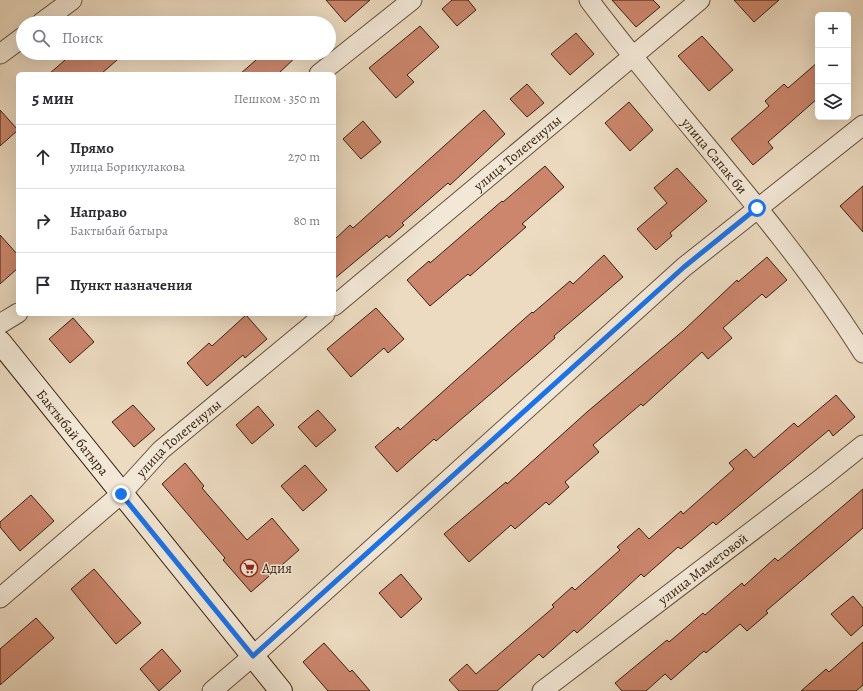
<!DOCTYPE html>
<html lang="ru">
<head>
<meta charset="utf-8">
<style>
  :root { --surface:#fff; --page:#f7f7f7; --text:#2b2b33; --muted:#7c7c81; --line:#e1e1e2 }
  body { margin:0; font-family:Alegreya,serif; background:var(--page); color:var(--text) }
  .controls { position:absolute; right:12px; top:12px; display:grid; overflow:hidden; border-radius:6px; box-shadow:0 4px 16px #0002 }
  .controls button { width:36px; height:36px; display:grid; place-items:center; padding:0; border:0; border-bottom:1px solid var(--line); background:var(--surface); color:var(--text); font:20px sans-serif }
  .stop { position:absolute; width:12px; height:12px; margin:-9px; border:3px solid #1a73e8; border-radius:50%; background:#fff }
  .stop.end { background:#1a73e8; border-color:#fff; box-shadow:0 1px 4px #0008 }
  .list { margin:0; padding:0; list-style:none }
  h2 { display:flex; justify-content:space-between; align-items:center; height:52px; margin:0; padding:0 16px; font-size:17px }
  h2 small { font-size:13px; font-weight:400; color:var(--muted) }
  .list li { display:grid; grid-template-columns:26px 1fr auto; gap:12px; align-items:center; box-sizing:border-box; height:64px; padding:0 16px; border-top:1px solid var(--line) }
  .list b { display:block; font-size:15px; white-space:nowrap }
  .list p { margin:0; font-size:13px; white-space:nowrap; color:var(--muted) }
  .list em { font-size:13px; font-style:normal; color:var(--muted) }
  .icon { flex:none; width:22px; height:22px; fill:none; stroke:currentColor; stroke-width:2; stroke-linecap:round; stroke-linejoin:round }
  .map { position:relative; flex:none; width:863px; height:691px; overflow:hidden }
  .search { position:absolute; background:var(--surface); box-shadow:0 4px 16px #0002; left:16px; top:16px; width:320px; height:44px; display:flex; align-items:center; gap:10px; box-sizing:border-box; padding:0 14px; border-radius:22px; color:var(--muted); font-size:15px }
  .panel { position:absolute; background:var(--surface); box-shadow:0 4px 16px #0002; left:16px; top:72px; width:320px; height:244px; border-radius:6px }
  .map>svg:first-child { display:block }
</style>
</head>
<body>
<div class="map">
<svg width="863" height="691" viewBox="0 0 863 691">
  <rect width="100%" height="100%" fill="#ecdbc1"/>
  <filter id="stains"><feTurbulence type="fractalNoise" baseFrequency=".005" numOctaves="4"/><feColorMatrix values="0 0 0 0 .2 0 0 0 0 .09 0 0 0 0 .02 0 0 0 .5 -.17"/></filter>
  <radialGradient id="worn" r=".72"><stop offset=".6" stop-color="#630" stop-opacity="0"/><stop offset="1" stop-color="#630" stop-opacity=".3"/></radialGradient>
  <!-- building -->
  <g fill="#cc866d" stroke="#36220e">
    <polygon points="326,0 370,0 345,22"/>
    <polygon points="452,0 468,0 476,10 457,26 442,9"/>
    <polygon points="612,0 653,0 660,7 636,27"/>
    <polygon points="734,0 779,0 754,22"/>
    <polygon points="420,26 439,47 407,75 414,82 396,98 369,68"/>
    <polygon points="576,33 594,54 570,75 551,54"/>
    <polygon points="702,36 733,70 709,91 678,56"/>
    <polygon points="73,53 125,53 101,74 49,74"/>
    <polygon points="264,53 300,53 278,74 240,74"/>
    <polygon points="818,62 818,98 768,142 773,148 753,165 731,139 769,106 765,101 784,84 788,88"/>
    <polygon points="527,84 544,103 527,117 510,99"/>
    <polygon points="629,102 653,130 630,151 605,123"/>
    <polygon points="0,110 18,130 0,146"/>
    <polygon points="484,110 505,134 450,185 448,183 402,223 404,225 389,238 387,235 334,279 334,240 350,225 353,228"/>
    <polygon points="363,121 381,142 361,159 343,139"/>
    <polygon points="545,166 564,187 522,224 526,227 470,276 468,274 430,306 407,280 429,261 430,263 502,201 503,202"/>
    <polygon points="677,168 707,201 670,233 672,236 656,250 637,229 667,203 654,188"/>
    <polygon points="863,186 863,232 840,206"/>
    <polygon points="0,235 18,255 18,268 0,284"/>
    <polygon points="604,255 623,277 554,336 555,338 537,354 436,441 434,439 397,472 375,447 398,427 400,430 532,312 533,313 570,281 573,284"/>
    <polygon points="767,257 787,280 766,298 762,294 723,328 732,338 708,359 702,352 643,406 641,404 593,445 599,452 565,482 569,487 549,505 546,502 515,529 511,525 469,562 444,534 506,482 507,484 587,412 684,330 737,280 738,282"/>
    <polygon points="376,308 404,339 388,353 384,348 351,377 327,349"/>
    <polygon points="246,315 267,339 245,358 243,355 207,386 187,363 209,343 212,346"/>
    <polygon points="73,318 94,342 70,363 49,339"/>
    <polygon points="836,395 855,417 833,436 829,430 716,525 713,522 681,549 678,547 644,577 641,574 577,633 574,630 543,658 539,654 497,691 459,691 449,680 467,664 476,674 554,607 552,605 572,587 575,590 620,550 617,547 639,528 649,539 681,511 683,514 734,469 729,463 746,449 754,458 794,423 798,427"/>
    <polygon points="133,405 155,429 134,447 112,422"/>
    <polygon points="258,406 274,425 252,444 236,425"/>
    <polygon points="318,410 336,430 316,447 298,427"/>
    <polygon points="185,463 204,486 202,488 247,540 272,518 299,550 251,592 223,560 225,558 162,484"/>
    <polygon points="305,465 327,490 303,511 281,486"/>
    <polygon points="863,489 863,528 766,611 768,613 747,631 740,624 706,653 704,651 671,680 665,674 646,691 622,691 615,683 667,640 669,642 703,613 705,615 742,583 744,586 775,558 778,561"/>
    <polygon points="31,495 54,521 20,551 0,527 0,522"/>
    <polygon points="94,569 141,623 116,644 71,589"/>
    <polygon points="401,574 422,599 401,618 379,593"/>
    <polygon points="853,596 863,608 863,625 851,636 831,614"/>
    <polygon points="36,618 54,638 0,685 0,649"/>
    <polygon points="863,642 863,685 856,691 801,691 826,669 829,672"/>
    <polygon points="324,643 350,672 352,670 370,691 328,691 303,662"/>
    <polygon points="162,649 181,671 159,691 140,669"/>
  </g>
  <g fill="none" stroke-linecap="round" stroke-linejoin="round">
    <defs>
      <g id="street">
        <path id="s1" d="M589 0C678 119 784 227 863 353"/>
        <polyline points="41,23 72,0"/>
        <polyline points="0,54 23,37"/>
        <polyline points="319,74 412,0"/>
        <path id="s2" d="M334 306 700 0"/>
        <polyline points="0,324 18,313"/>
        <path id="s3" d="M0 598 121 494 161 450 325 314"/>
        <polyline points="212,691 253,656 684,267 863,125"/>
        <path id="s4" d="M542 691 823 477 863 445"/>
      </g>
      <g id="secondary">
        <path id="s5" d="M0 342 281 691"/>
      </g>
    </defs>
    <!-- street casing -->
    <use href="#street" stroke="#64503b" stroke-width="21"/>
    <!-- secondary casing -->
    <use href="#secondary" stroke="#36220e" stroke-width="24"/>
    <!-- street -->
    <use href="#street" stroke="#f3e8d7" stroke-width="19"/>
    <!-- secondary -->
    <use href="#secondary" stroke="#f3e8d7" stroke-width="22"/>
  </g>
  <g fill="none" stroke-linecap="round" stroke-linejoin="round">
    <!-- route -->
    <polyline stroke="#1a73e8" stroke-width="5" points="121,494 253,656 684,267 757,208"/>
  </g>
  <!-- icons -->
  <defs>
    <symbol id="supermarket-ring" viewBox="-11 -11 22 22"><circle r="9.5" fill="#f3e8d7" stroke="#8f2418" stroke-width="1.5"/><path d="M-6-5.5h2.5l.6 2H6L4.5 2H-2.5L-4.4-4H-6ZM-1.5 3.2a1.3 1.3 0 1 0 .1 0ZM3 3.2a1.3 1.3 0 1 0 .1 0Z" fill="#8f2418"/></symbol>
  </defs>
  <g fill-rule="evenodd">
    <use href="#supermarket-ring" x="239" y="558" width="20" height="20"/>
  </g>
  <g text-anchor="middle" dominant-baseline="central" stroke-width="3" stroke-linejoin="round" paint-order="stroke">
    <!-- street labels -->
    <g font-size="14" fill="#36220e" stroke="#f3e8d7">
      <text stroke="none"><textPath href="#s2" startOffset="239">улица Толегенулы</textPath></text>
      <text stroke="none"><textPath href="#s1" startOffset="200">улица Сапак би</textPath></text>
      <text stroke="none"><textPath href="#s5" startOffset="116">Бактыбай батыра</textPath></text>
      <text stroke="none"><textPath href="#s3" startOffset="240">улица Толегенулы</textPath></text>
      <text stroke="none"><textPath href="#s4" startOffset="202">улица Маметовой</textPath></text>
    </g>
    <!-- poi labels -->
    <g font-size="14" fill="#36220e" stroke="#f3e8d7" text-anchor="start">
      <text x="262" y="568">Адия</text>
    </g>
  </g>
  <rect width="100%" height="100%" filter="url(#stains)"/>
  <rect width="100%" height="100%" fill="url(#worn)"/>
</svg>
<div class="controls">
<button>+</button>
<button>−</button>
<button><svg class="icon" aria-label="layers" viewBox="0 0 24 24"><path d="M12 4l9 5-9 5-9-5zM3 14l9 5 9-5"/></svg></button>
</div>
<div class="stop" style="left:757px;top:208px"></div>
<div class="stop end" style="left:121px;top:494px"></div>
<div class="search"><svg class="icon" aria-label="search" viewBox="0 0 24 24"><circle cx="10" cy="10" r="6"/><path d="M15 15l6 6"/></svg>Поиск</div>
<section class="panel">
<h2>5 мин<small>Пешком · 350 m</small></h2>
<ul class="list">
<li><svg class="icon" aria-label="ahead" viewBox="0 0 24 24"><path d="M12 20V5M6 11l6-6 6 6"/></svg><div><b>Прямо</b><p>улица Борикулакова</p></div><em>270 m</em></li>
<li><svg class="icon" aria-label="right" viewBox="0 0 24 24"><path d="M7 20v-9h11M14 6l5 5-5 5"/></svg><div><b>Направо</b><p>Бактыбай батыра</p></div><em>80 m</em></li>
<li><svg class="icon" aria-label="arrive" viewBox="0 0 24 24"><path d="M6 21V4h12l-3 4 3 4H6"/></svg><div><b>Пункт назначения</b></div></li>
</ul>
</section>
</div>
</body>
</html>
